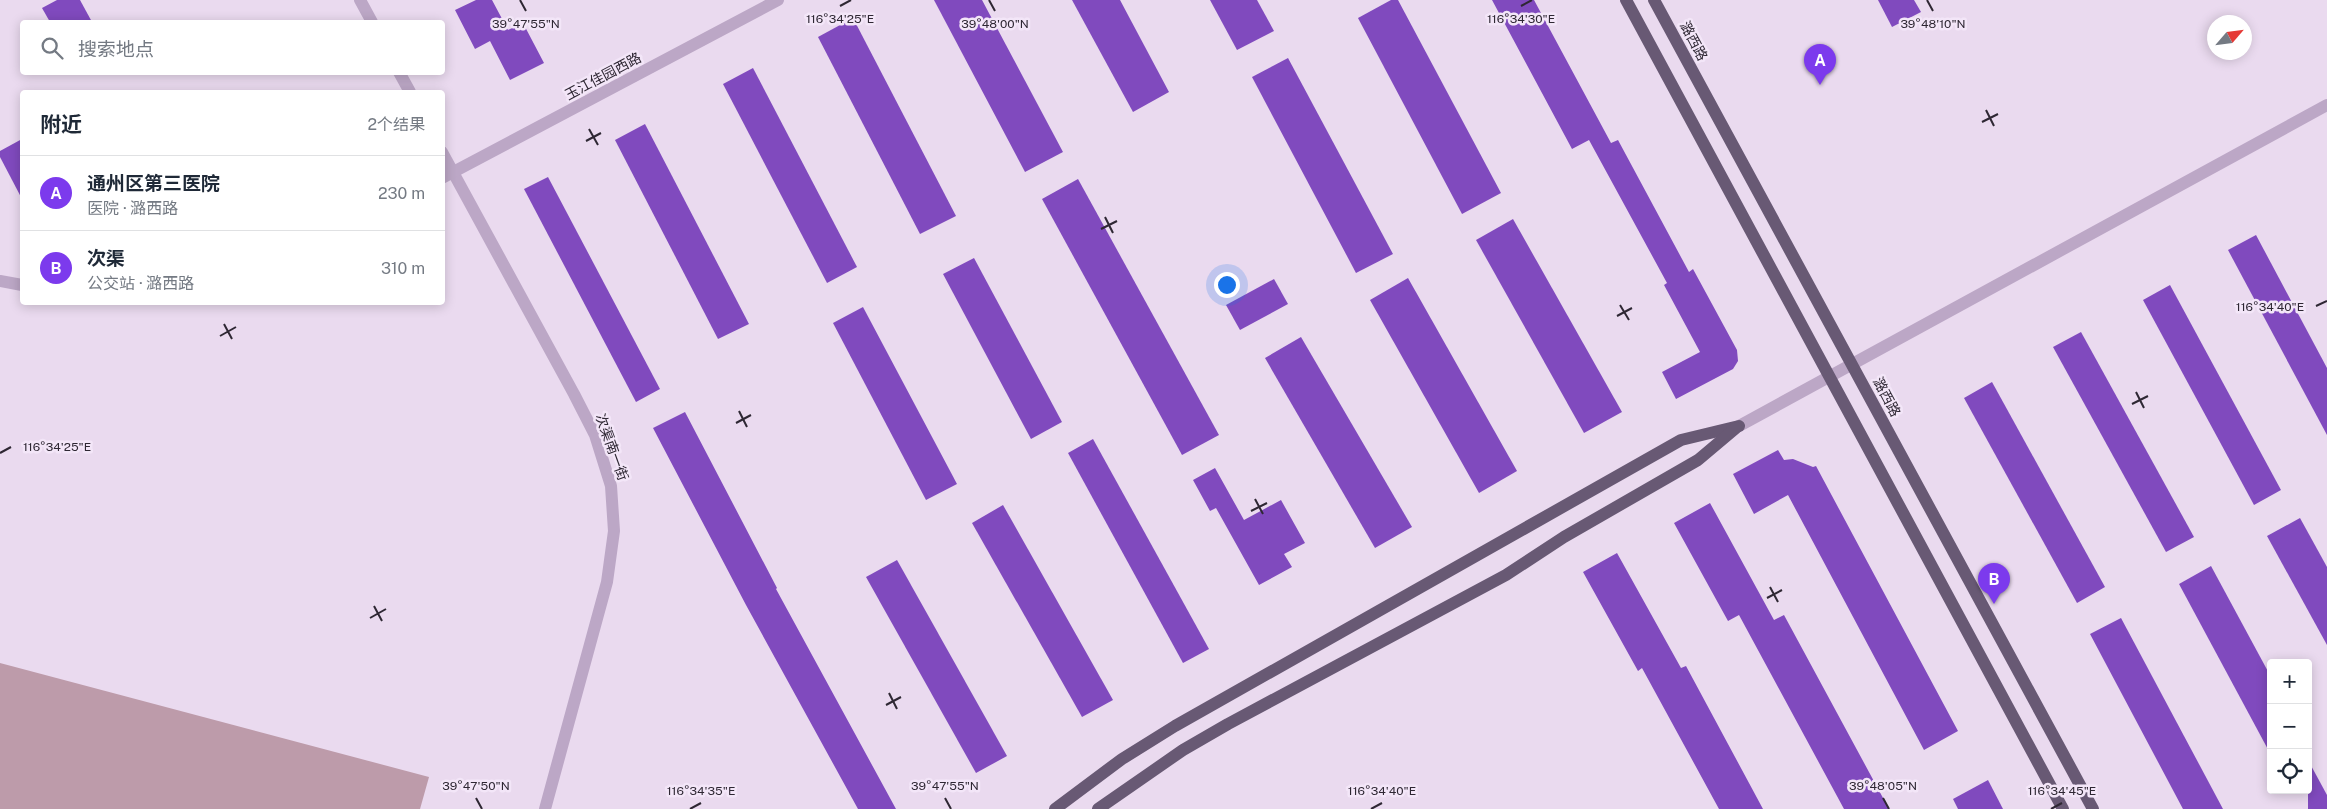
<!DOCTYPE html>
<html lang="zh">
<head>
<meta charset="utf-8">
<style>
  :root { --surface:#fff; --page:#f2f2f3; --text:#1f2937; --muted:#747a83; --line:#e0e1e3; --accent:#7c3aed }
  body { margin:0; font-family:"Public Sans","Noto Sans SC",sans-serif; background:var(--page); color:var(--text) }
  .controls { position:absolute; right:15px; bottom:15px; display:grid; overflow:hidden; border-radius:5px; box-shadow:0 2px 12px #0003 }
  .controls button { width:45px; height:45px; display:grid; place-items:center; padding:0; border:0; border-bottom:1px solid var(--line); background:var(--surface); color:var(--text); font:25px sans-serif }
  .compass { position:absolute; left:2207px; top:15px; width:45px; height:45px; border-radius:50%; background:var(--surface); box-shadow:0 2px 12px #0003; rotate:62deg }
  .you { position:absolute; left:1226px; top:284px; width:18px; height:18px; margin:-12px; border:4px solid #fff; border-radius:50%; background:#1a73e8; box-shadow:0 0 0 8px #1a73e833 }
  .badge { display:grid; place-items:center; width:32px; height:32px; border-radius:50%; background:var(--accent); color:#fff; font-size:16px; font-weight:700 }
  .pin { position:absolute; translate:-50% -41px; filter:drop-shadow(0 1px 2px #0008) }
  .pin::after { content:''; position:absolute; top:26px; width:18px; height:15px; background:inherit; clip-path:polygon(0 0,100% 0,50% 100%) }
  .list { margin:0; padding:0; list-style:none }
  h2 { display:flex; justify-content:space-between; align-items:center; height:65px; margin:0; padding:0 20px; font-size:21px }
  h2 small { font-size:16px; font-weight:400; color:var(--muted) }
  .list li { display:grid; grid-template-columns:32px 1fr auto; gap:15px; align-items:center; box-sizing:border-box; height:75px; padding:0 20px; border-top:1px solid var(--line) }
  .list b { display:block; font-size:19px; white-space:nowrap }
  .list p { margin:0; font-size:16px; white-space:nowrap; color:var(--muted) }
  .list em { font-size:16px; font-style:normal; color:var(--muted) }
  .icon { flex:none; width:28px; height:28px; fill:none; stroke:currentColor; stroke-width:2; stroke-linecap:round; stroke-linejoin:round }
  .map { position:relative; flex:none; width:2327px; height:809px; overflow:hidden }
  .search { position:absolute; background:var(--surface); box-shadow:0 2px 12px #0003; left:20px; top:20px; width:425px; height:55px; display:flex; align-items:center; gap:12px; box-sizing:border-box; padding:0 18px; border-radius:5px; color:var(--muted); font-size:19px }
  .panel { position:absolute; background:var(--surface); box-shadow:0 2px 12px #0003; left:20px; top:90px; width:425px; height:215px; border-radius:5px }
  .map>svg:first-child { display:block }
</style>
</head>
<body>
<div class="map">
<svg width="2327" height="809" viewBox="0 0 2327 809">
  <rect width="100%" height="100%" fill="#eadaef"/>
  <!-- green -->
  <polygon fill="#bd9baa" points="0,663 429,777 420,809 0,809"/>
  <!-- building -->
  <g fill="#804abe">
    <polygon points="57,0 80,0 92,22 50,22 42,8"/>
    <polygon points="476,0 492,0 508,30 523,23 544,63 510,80 490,41 475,49 455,10"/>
    <polygon points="934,0 982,0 1063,152 1025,172"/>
    <polygon points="1072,0 1120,0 1169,92 1133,112"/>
    <polygon points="1210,0 1257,0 1274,31 1237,50"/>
    <polygon points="1391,0 1398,0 1501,193 1462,214 1358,18"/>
    <polygon points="1492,0 1534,0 1611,143 1618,140 1689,272 1693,269 1737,350 1738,361 1733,369 1676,399 1662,372 1700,352 1664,285 1667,283 1589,140 1572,149"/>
    <polygon points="1878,0 1914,0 1921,12 1892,27"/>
    <polygon points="853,18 956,216 920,234 818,37"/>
    <polygon points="1288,58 1393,254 1356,273 1252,77"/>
    <polygon points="753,68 857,267 827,283 723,84"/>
    <polygon points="645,124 749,324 718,339 615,140"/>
    <polygon points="22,139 22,199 0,157 0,151"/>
    <polygon points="548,177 660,389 636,402 524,189"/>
    <polygon points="1078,179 1219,435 1182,455 1042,199"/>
    <polygon points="1513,219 1622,412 1584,433 1476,240"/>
    <polygon points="2256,235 2327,368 2327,435 2228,250"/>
    <polygon points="974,258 1062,422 1031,439 943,274"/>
    <polygon points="1408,278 1517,471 1479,493 1370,300"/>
    <polygon points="1274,279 1288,304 1240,330 1226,305"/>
    <polygon points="2170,285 2281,490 2254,505 2143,300"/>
    <polygon points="863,307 957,484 926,500 833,323"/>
    <polygon points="2081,332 2194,537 2166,552 2053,347"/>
    <polygon points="1301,337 1412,527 1375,548 1265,358"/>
    <polygon points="1992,382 2105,587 2077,603 1964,398"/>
    <polygon points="685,412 777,588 776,589 896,809 858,809 746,605 653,428"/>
    <polygon points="1093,439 1209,649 1183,663 1068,453"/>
    <polygon points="1778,450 1784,460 1793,459 1813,467 1816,466 1958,731 1924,750 1788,495 1754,514 1733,474"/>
    <polygon points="1215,468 1244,520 1281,500 1305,543 1284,554 1292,567 1259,585 1216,508 1210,511 1193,480"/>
    <polygon points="1710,503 1774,620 1784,615 1889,809 1844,809 1739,615 1728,621 1674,523"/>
    <polygon points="1003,505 1113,700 1082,717 972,523"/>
    <polygon points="2300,518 2327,567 2327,645 2267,536"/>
    <polygon points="1617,553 1681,668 1686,666 1763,809 1719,809 1642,668 1638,671 1583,572"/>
    <polygon points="897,560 1007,756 976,773 866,577"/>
    <polygon points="2211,566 2271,677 2271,755 2179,584"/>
    <polygon points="2121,618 2223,809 2183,809 2090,634"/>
    <polygon points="2308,760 2327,795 2327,809 2308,809"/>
    <polygon points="1988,780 2003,809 1958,809 1953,799"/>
  </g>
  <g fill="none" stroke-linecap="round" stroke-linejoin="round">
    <!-- minor -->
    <g stroke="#bca7c6" stroke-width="12">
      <polyline points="360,0 372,22"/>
      <polyline points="399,72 410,92"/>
      <polyline points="442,152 574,394 595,435 611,486 614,531 607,582 545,809"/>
      <polyline points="442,178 778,0"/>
      <polyline points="0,281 22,285"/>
      <polyline points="1739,426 2327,105"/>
    </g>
    <!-- major -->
    <g stroke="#685974" stroke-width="12">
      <polyline points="1626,0 2063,809"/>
      <polyline points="1654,0 2093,809"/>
      <polyline points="1055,809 1122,759 1175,726 1681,440 1739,426"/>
      <polyline points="1098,809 1183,750 1228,724 1506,575 1564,537 1698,460 1736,428"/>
    </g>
  </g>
  <!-- ticks -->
  <path fill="none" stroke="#2e2733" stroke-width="2" d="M520 0 526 11M989 0 995 11M1927 0 1933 11M840 6 851 0M1521 6 1532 0M1986 110 1994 126M1982 122 1998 114M589 129 598 145M586 141 601 133M1105 217 1113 233M1101 229 1117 221M1620 305 1629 320M2316 306 2327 301M1617 316 1632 308M224 324 232 339M220 336 236 327M2136 392 2144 408M2132 404 2148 396M739 411 747 427M736 423 751 415M0 453 11 447M1255 499 1263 514M1251 511 1267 503M1770 587 1778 602M1767 598 1782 590M374 606 382 621M370 618 386 609M889 693 897 709M886 705 901 697M476 798 482 809M945 798 951 809M1883 798 1889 809M690 809 701 803M1371 809 1382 803M2051 809 2062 803"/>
  <g text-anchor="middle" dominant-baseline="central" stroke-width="5" stroke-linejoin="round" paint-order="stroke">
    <!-- street labels -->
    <g font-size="14" fill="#2e2733" stroke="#f3e6f8">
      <text transform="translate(1694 41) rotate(62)">潞西路</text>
      <text transform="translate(603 76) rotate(-28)">玉江佳园西路</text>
      <text transform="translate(1887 397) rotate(62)">潞西路</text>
      <text transform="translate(612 447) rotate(70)">次渠南一街</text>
    </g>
  </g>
  <g font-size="12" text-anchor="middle" fill="#2e2733" stroke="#f3e6f8" stroke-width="5" stroke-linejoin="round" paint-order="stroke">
    <text x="840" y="23">116°34'25"E</text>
    <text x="1521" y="23">116°34'30"E</text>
    <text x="526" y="28">39°47'55"N</text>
    <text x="995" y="28">39°48'00"N</text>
    <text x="1933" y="28">39°48'10"N</text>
    <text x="2270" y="311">116°34'40"E</text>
    <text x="57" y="451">116°34'25"E</text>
    <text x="476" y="790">39°47'50"N</text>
    <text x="945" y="790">39°47'55"N</text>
    <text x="1883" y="790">39°48'05"N</text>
    <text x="701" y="795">116°34'35"E</text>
    <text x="1382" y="795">116°34'40"E</text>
    <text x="2062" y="795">116°34'45"E</text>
  </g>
</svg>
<div class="controls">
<button>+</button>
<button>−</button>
<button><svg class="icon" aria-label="locate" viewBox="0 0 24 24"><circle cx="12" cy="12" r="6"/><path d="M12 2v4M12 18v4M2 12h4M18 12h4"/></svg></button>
</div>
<svg class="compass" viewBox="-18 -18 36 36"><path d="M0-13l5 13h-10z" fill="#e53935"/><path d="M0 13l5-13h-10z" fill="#747a83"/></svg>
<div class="you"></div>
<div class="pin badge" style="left:1820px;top:85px">A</div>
<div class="pin badge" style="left:1994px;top:604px">B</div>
<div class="search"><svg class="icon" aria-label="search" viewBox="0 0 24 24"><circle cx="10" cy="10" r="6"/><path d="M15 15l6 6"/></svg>搜索地点</div>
<section class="panel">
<h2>附近<small>2个结果</small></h2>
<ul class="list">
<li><span class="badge">A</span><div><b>通州区第三医院</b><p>医院 · 潞西路</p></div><em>230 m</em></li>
<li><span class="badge">B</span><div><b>次渠</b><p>公交站 · 潞西路</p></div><em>310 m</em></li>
</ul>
</section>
</div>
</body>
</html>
